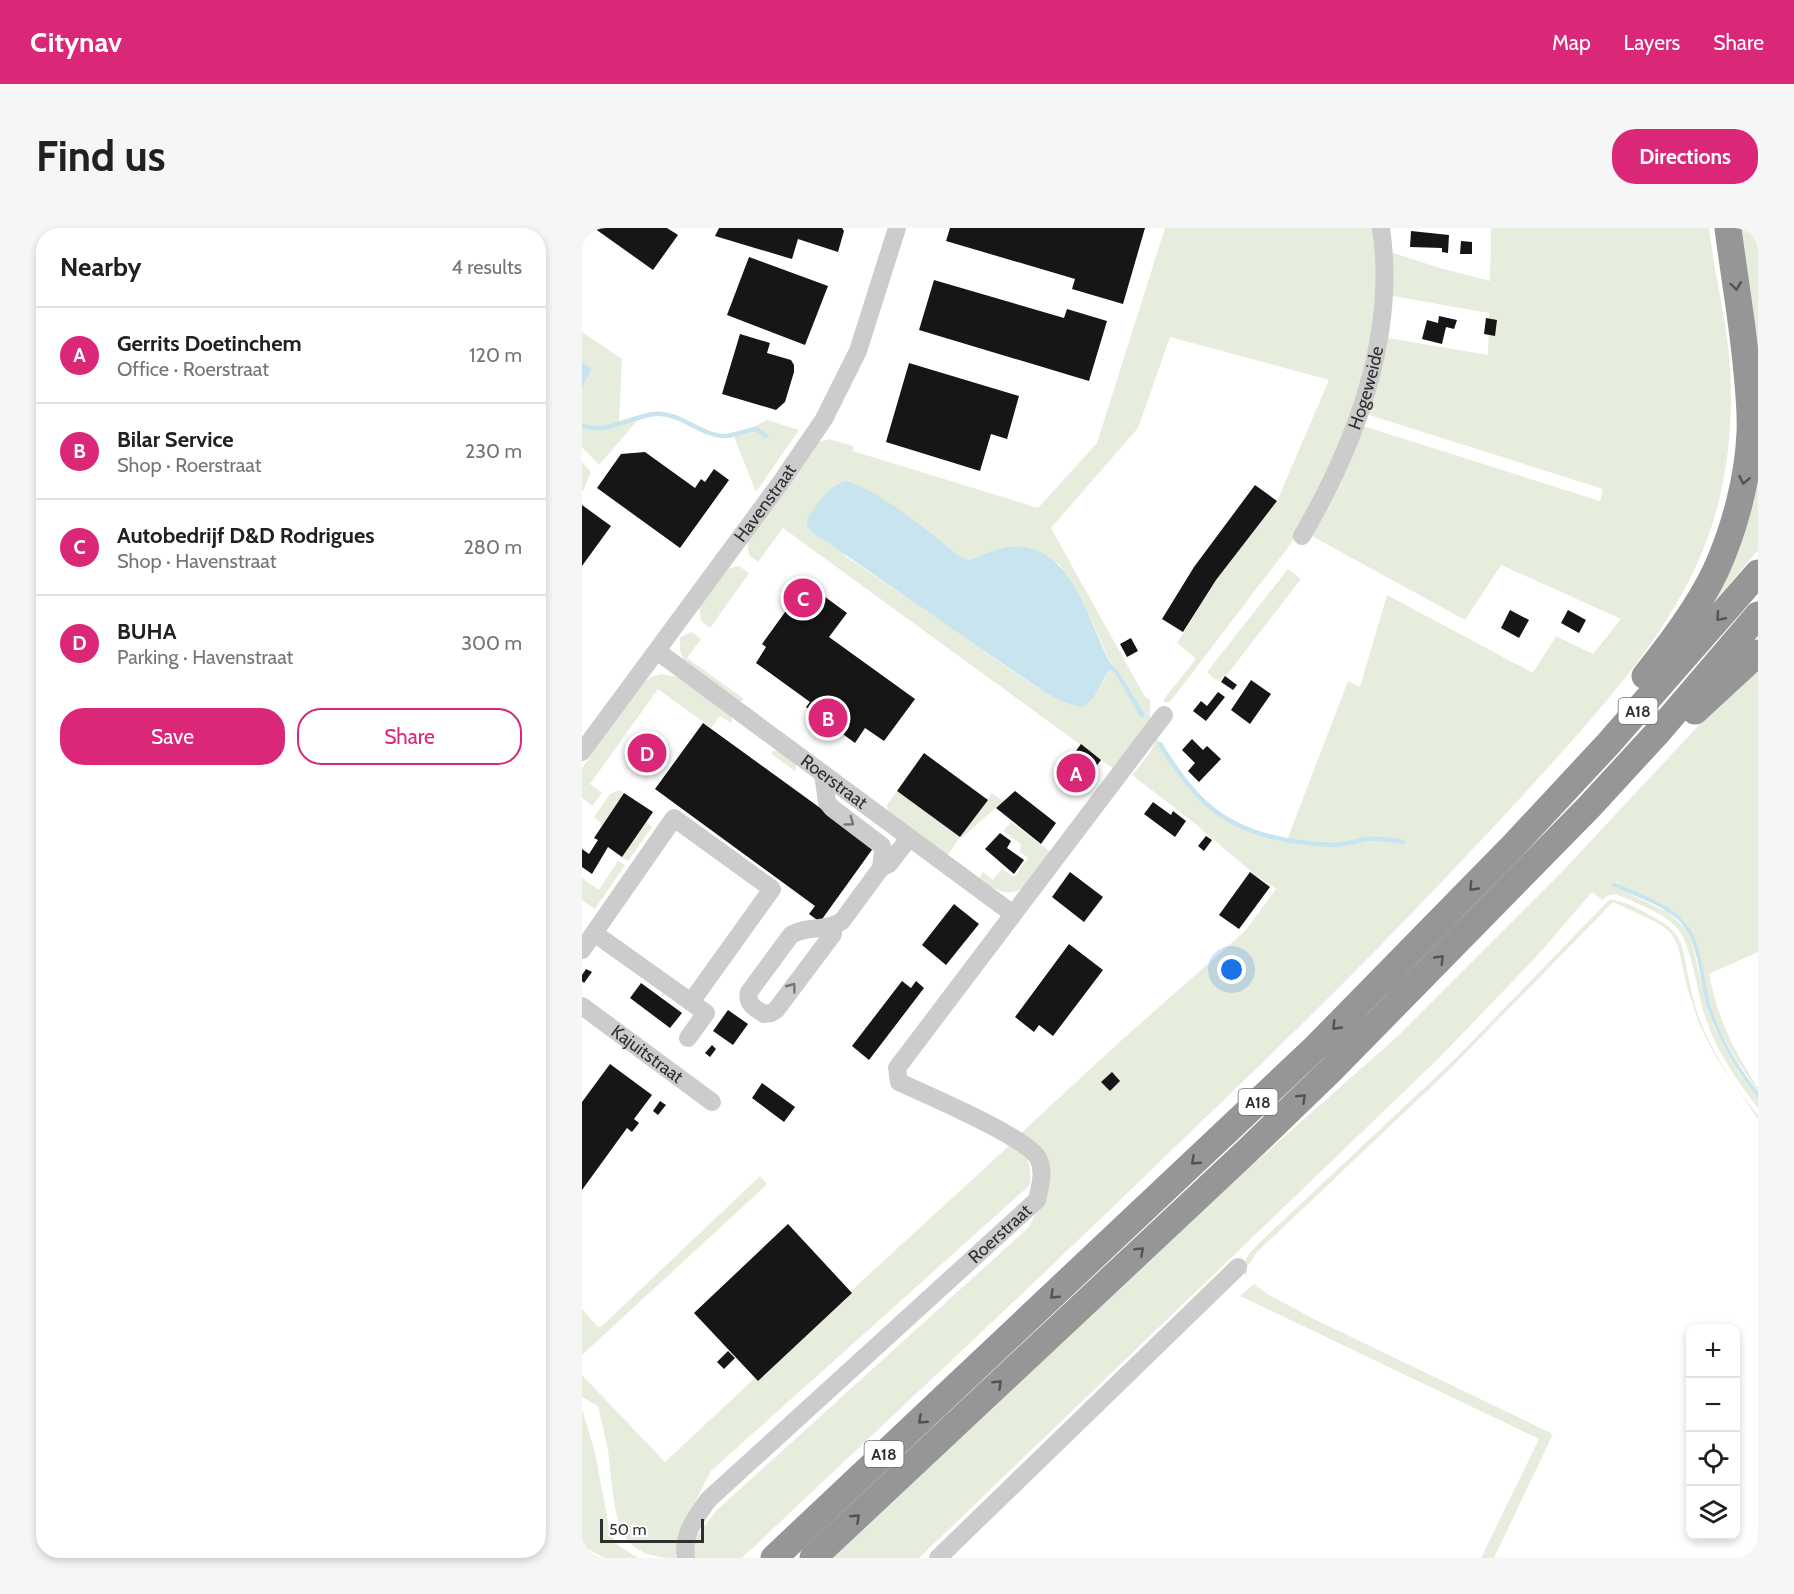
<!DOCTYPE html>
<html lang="en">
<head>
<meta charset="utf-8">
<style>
  :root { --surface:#fff; --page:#f6f6f6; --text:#202124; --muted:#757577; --line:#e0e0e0; --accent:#db2777 }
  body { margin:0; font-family:Cabin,sans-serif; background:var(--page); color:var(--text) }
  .controls { position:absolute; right:18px; bottom:18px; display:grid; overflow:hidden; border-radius:12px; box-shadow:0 3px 9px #0003 }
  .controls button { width:54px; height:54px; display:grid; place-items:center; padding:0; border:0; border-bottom:2px solid var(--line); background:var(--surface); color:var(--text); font:30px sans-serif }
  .scale { position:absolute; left:18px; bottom:15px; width:104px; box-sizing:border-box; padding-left:6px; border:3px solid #2f2f2f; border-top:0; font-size:16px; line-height:21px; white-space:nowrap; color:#2f2f2f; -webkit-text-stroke:4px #fff; paint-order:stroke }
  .you { position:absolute; left:650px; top:742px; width:21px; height:21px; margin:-15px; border:4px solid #fff; border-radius:50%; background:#1a73e8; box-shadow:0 0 0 9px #1a73e833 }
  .badge { display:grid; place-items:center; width:39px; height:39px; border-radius:50%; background:var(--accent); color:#fff; font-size:20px; font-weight:700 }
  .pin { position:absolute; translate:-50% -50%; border:3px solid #fff; box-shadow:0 2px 6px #0006 }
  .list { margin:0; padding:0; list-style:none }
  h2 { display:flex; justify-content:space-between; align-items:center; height:78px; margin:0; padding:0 24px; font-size:26px }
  h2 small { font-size:20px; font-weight:400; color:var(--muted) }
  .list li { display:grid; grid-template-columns:39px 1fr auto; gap:18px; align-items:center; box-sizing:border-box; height:96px; padding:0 24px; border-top:2px solid var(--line) }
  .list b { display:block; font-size:22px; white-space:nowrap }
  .list p { margin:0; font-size:20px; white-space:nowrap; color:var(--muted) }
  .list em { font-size:20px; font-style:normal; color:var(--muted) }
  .actions { display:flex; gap:12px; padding:18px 24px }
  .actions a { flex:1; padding:14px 0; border:2px solid var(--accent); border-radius:24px; text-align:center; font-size:21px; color:var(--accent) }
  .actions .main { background:var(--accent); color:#fff }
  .icon { flex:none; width:33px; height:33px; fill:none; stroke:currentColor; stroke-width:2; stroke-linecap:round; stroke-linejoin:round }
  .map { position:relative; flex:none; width:1176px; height:1330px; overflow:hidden; border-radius:24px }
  header { display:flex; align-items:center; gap:36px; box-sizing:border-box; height:84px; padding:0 30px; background:var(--accent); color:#fff }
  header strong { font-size:28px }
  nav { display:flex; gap:33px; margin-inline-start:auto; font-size:21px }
  .intro { display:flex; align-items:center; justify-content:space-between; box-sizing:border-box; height:144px; padding:0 36px }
  h1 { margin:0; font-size:42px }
  .button { padding:15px 27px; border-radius:24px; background:var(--accent); color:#fff; font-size:21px; font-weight:700 }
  main { display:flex; gap:36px; padding:0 36px }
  aside { flex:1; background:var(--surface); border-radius:24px; box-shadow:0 3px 9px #0003 }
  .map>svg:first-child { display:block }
</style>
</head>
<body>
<header>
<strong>Citynav</strong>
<nav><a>Map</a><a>Layers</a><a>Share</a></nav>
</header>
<div class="intro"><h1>Find us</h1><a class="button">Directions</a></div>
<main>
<aside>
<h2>Nearby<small>4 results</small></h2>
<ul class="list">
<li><span class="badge">A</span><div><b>Gerrits Doetinchem</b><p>Office · Roerstraat</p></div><em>120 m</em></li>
<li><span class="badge">B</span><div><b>Bilar Service</b><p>Shop · Roerstraat</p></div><em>230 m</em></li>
<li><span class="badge">C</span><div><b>Autobedrijf D&amp;D Rodrigues</b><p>Shop · Havenstraat</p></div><em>280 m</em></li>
<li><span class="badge">D</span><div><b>BUHA</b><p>Parking · Havenstraat</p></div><em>300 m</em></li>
</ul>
<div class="actions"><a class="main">Save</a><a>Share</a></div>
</aside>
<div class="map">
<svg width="1176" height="1330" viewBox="0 0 1176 1330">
  <rect width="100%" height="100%" fill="#fff"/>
  <!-- green -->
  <g fill="#e7eddc" fill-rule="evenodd">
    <path d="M583 0H795L800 48 782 162 723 297 588 474 582 475V471L614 431 595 415 634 352 695 273 747 152 588 109 556 200 469 300 563 469 568 472V493L533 542 201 300 176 334 167 327 165 314 236 214 247 211 271 218V223L456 280 515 215ZM271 255 310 278 378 328 386 332 427 319 477 336 509 391 529 436 535 441 563 486 562 489 558 488 532 444 527 442 521 454 493 478C454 462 419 435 384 410 344 382 304 355 263 328Z"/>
    <path d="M909 0H1127C1131 35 1139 68 1144 103 1153 165 1150 231 1132 291 1106 377 1046 450 988 515 949 559 910 601 870 643 781 738 688 828 594 918 451 1057 305 1193 160 1330H110V1314L135 1282 447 999 463 966 438 906 533 818 663 703 694 661 696 662 672 646 611 594 550 547 567 526 575 511C610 569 634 600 705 612L766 453 778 459 805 367 951 445 974 408 1011 426 1039 391 919 337 883 392 730 308 778 197 1018 273 1021 261 781 185 800 109 906 127 907 85 805 67 808 24 858 40 908 53Z"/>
    <polygon points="1152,0 1176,0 1176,322 1139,366 1106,402 1159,288"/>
    <polygon points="0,104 40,131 37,193 60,187 17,237 0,219 0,160 10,143 0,134"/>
    <polygon points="185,192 217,202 174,264 152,209"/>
    <polygon points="0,234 9,244 1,263 0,262"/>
    <polygon points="157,338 167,345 128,400 119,393 117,379 145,341"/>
    <polygon points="706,341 719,351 644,448 638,452 632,451 625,444"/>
    <polygon points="110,404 119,411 105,430 162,471 160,473 155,474 103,435 98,423 98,409"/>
    <path d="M1176 437V724L1127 746C1137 794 1150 819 1176 860V864L1153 829 1137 801 1130 783 1105 695 1086 680 1036 656 1037 655 1032 654 1029 657 1085 684 1104 701 1110 715 1125 780 1134 804 1160 849 1176 871V880C1156 854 1136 826 1125 794 1115 769 1111 717 1094 699 1079 683 1053 675 1034 666L1027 667 1020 672 1010 664 954 729 858 829 337 1330H246L509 1084 668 939 817 807 977 647 1158 453Z"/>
    <polygon points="79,446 95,449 149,488 150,493 149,495 138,488 129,500 76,461 8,556 20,565 10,578 0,570 0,540 62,455 69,449"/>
    <polygon points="191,523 196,523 214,535 213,543 189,526"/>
    <polygon points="37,562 42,565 21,596 12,589 28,566"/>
    <polygon points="315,563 378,609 410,565 421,573 380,610 378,609 365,628 306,584 305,577"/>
    <polygon points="64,594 70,599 46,633 40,629"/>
    <path d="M429 594 470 625C445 656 438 681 397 651L401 644 411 652 420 641 432 649 446 630 438 624 439 616 421 603Z"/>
    <polygon points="36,633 43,637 13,681 0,672 0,650 17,662"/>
    <path d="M1027 672C1040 670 1080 692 1090 702 1095 707 1098 712 1100 718 1105 741 1109 765 1116 787 1129 823 1151 857 1176 887V891L1135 831 1118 798 1105 759 1096 718 1089 705 1078 696 1031 674 865 844 675 1024 665 1039V1049L659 1040 667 1026 677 1015 875 829Z"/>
    <path d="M430 915C447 932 449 932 448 957L129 1243 109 1282 95 1330C79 1330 61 1328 48 1315 30 1297 30 1248 26 1223 23 1207 19 1192 16 1178L0 1169V1147L83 1234 173 1150 176 1153 270 1065 269 1063Z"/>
    <polygon points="178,948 185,956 179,962 0,1127 0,1081 16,1099 20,1098"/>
    <polygon points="672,1056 685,1066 732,1091 971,1206 912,1330 899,1330 957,1211 658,1068"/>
    <polygon points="0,1181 13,1224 28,1305 37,1318 56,1330 23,1330 0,1318"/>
  </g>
  <!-- water -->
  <g fill="#c8e4ee">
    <polygon points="0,134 10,142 0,160"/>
    <path d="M263 253C294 259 351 308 378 328L386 332C399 329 412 321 426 319 489 311 506 394 529 436L535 441 563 486 562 489H558L532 444 527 442 511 470 501 479C480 477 461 462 443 451L229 303 225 297V291C235 277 245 259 263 253Z"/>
    <path d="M1032 654C1055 665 1085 674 1103 694 1121 713 1122 760 1131 785 1141 813 1158 841 1176 864V871C1156 843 1137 814 1126 782 1116 753 1119 713 1095 691 1077 675 1050 668 1029 657Z"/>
  </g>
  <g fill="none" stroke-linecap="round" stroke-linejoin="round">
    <!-- stream -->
    <g stroke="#c8e4ee" stroke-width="4.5">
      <path d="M0 198C25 206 48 189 72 186 97 183 118 208 143 208 151 208 165 202 174 201L184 208"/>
      <path d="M578 516C611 570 639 600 704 612 719 614 738 617 754 617 764 616 775 613 785 611 797 610 810 612 821 614"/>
    </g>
  </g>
  <!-- building -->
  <g fill="#161616">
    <polygon points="12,0 85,0 96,7 71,42"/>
    <polygon points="137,0 260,0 262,3 256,24 216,11 210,31 133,8"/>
    <polygon points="368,0 563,0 541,76 490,61 493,51 364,13"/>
    <polygon points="829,3 867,7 866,25 860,24 860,20 828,19"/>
    <polygon points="879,13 890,14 890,26 878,26"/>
    <polygon points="167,29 246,58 223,117 145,87"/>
    <polygon points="352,52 482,90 485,81 525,93 507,153 337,102"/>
    <polygon points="857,88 875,92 872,101 864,99 860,116 840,111 845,92 856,95"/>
    <polygon points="904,90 915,92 913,108 902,106"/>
    <polygon points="158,106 188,115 185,125 209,132 212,137 212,144 203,174 194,182 140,166"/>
    <polygon points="327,135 437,168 425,211 409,206 398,243 304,214"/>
    <polygon points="63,224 113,260 119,251 123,254 132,241 147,252 98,320 15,260 39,226"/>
    <polygon points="673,257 695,273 634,352 601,404 580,391 612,339"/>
    <polygon points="0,277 29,298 0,338"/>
    <polygon points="224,355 265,385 247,409 333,471 302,513 283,500 273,515 224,479 228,474 174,435 184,419 180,416"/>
    <polygon points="928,382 947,392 937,410 919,400"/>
    <polygon points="986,382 1004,392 997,405 979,395"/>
    <polygon points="549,410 556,423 545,429 538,416"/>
    <polygon points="643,448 655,457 651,462 639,454"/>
    <polygon points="669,452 689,466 668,496 649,482"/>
    <polygon points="636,464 643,469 624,493 611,483 619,473 625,478"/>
    <polygon points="121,495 292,619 238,694 227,686 233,678 73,561"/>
    <polygon points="610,511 621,522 625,518 639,531 617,554 606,543 613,535 600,522"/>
    <polygon points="499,516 519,532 494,565 474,550"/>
    <polygon points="342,525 406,572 378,609 315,563"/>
    <polygon points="433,563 474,595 459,616 414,580"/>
    <polygon points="42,565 71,584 40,629 26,619 10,646 0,639 0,621 7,626 16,612 12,610"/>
    <polygon points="571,574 589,587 591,583 604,593 593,609 562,586"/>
    <polygon points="418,605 429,613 425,620 442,632 432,646 403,621"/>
    <polygon points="624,608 630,612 622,623 616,618"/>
    <polygon points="488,644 521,669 502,694 470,669"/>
    <polygon points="668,644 688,659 657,701 637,687"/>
    <polygon points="372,676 397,696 364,737 340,717"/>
    <polygon points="487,716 521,742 471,808 457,797 452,804 433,789"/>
    <polygon points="4,741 10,744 2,755 0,753 0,747"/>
    <polygon points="320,753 329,760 334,753 342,760 287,832 270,818"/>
    <polygon points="59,755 100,785 88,800 48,770"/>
    <polygon points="146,782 166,796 151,817 131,803"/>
    <polygon points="130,817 134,821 128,829 123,825"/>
    <polygon points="28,836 70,867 52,891 57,895 50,904 45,900 0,962 0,874"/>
    <polygon points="530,844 538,853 528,863 519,854"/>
    <polygon points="180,855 213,879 202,894 170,870"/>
    <polygon points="78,873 84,877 76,887 71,883"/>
    <polygon points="206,996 270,1065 176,1153 112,1085"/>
    <polygon points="146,1123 153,1130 142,1141 135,1134"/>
  </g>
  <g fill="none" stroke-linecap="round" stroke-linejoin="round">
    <!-- minor -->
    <g stroke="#ccc" stroke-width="18">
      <path id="s1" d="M720 308C773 217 815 107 799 0"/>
      <path id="s2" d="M75 423 431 686"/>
      <path id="s3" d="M0 524 199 254 242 191 276 123 315 0"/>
      <polyline points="241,546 245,574 250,580 300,618 301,623 299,640"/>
      <path d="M251 699V706L194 782 189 785 182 786C173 780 164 776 167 764L209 707C224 697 244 704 260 693L299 640 307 636 327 610"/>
      <polyline points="0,722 92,590 190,661 109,774 12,705"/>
      <path id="s4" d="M0 778 130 874"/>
      <polyline points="106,810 124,785 109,774"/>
      <path id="s5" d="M104 1330C100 1306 113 1291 126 1272L455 972C458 958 463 943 456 930 443 908 345 867 317 854L315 840 582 487"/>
      <polyline points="356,1330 656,1039"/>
    </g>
    <!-- highway -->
    <g stroke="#969696" stroke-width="27">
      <path d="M1063 448C1089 415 1116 380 1134 342 1153 300 1166 250 1168 205 1169 185 1167 165 1165 145 1161 97 1152 48 1146 0"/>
      <polyline points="1113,483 1176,425"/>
      <polyline points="192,1330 734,819 932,617 1027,515 1176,345"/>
      <polyline points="231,1330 663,925 749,842 1007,579 1077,503 1176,387"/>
    </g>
  </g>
  <!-- one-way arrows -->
  <defs><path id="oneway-chevron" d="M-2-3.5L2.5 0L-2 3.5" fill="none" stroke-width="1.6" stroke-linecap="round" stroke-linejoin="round" transform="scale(1.5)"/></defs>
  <g stroke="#535353">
    <use href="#oneway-chevron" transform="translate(1154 58) rotate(82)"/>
    <use href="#oneway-chevron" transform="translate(1162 252) rotate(102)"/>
    <use href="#oneway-chevron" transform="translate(1138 389) rotate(131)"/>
    <use href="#oneway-chevron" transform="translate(891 659) rotate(134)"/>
    <use href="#oneway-chevron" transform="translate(858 731) rotate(-46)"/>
    <use href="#oneway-chevron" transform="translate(754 798) rotate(134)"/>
    <use href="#oneway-chevron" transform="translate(720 870) rotate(-44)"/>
    <use href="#oneway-chevron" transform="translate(613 933) rotate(137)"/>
    <use href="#oneway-chevron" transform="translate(558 1023) rotate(-43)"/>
    <use href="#oneway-chevron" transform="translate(472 1067) rotate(137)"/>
    <use href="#oneway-chevron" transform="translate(416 1156) rotate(-43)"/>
    <use href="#oneway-chevron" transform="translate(340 1192) rotate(137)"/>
    <use href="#oneway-chevron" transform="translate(274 1290) rotate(-43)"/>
  </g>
  <g stroke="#767676">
    <use href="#oneway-chevron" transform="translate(268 594) rotate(36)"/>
    <use href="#oneway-chevron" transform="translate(210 759) rotate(-53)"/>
  </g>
  <g text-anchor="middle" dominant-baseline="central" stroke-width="6" stroke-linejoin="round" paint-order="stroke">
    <!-- shield labels -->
    <g fill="#fff" stroke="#6d6d6d" stroke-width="1.5">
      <rect x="1036.5" y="470" width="39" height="26" rx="4.5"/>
      <rect x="656.5" y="861" width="39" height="26" rx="4.5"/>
      <rect x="282.5" y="1213" width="39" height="26" rx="4.5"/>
    </g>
    <g font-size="16" font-weight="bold" fill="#2f2f2f">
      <text x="1056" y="483">A18</text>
      <text x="676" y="874">A18</text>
      <text x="302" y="1226">A18</text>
    </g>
    <!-- street labels -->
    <g font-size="18" fill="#2f2f2f" stroke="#fff">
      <text stroke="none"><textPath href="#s1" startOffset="162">Hogeweide</textPath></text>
      <text stroke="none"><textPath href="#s3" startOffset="309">Havenstraat</textPath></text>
      <text stroke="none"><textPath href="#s2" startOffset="220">Roerstraat</textPath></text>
      <text stroke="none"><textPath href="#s4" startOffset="81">Kajuitstraat</textPath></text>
      <text stroke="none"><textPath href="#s5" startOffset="459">Roerstraat</textPath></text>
    </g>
  </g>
</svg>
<div class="controls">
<button>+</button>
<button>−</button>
<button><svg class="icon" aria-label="locate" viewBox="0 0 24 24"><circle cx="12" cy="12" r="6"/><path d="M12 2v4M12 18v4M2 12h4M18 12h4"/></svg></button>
<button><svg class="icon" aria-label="layers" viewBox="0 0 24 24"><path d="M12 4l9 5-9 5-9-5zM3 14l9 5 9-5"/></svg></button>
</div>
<div class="scale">50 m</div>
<div class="you"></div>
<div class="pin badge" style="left:494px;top:545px">A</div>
<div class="pin badge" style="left:246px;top:490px">B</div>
<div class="pin badge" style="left:221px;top:370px">C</div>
<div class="pin badge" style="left:65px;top:525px">D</div>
</div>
</main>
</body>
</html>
